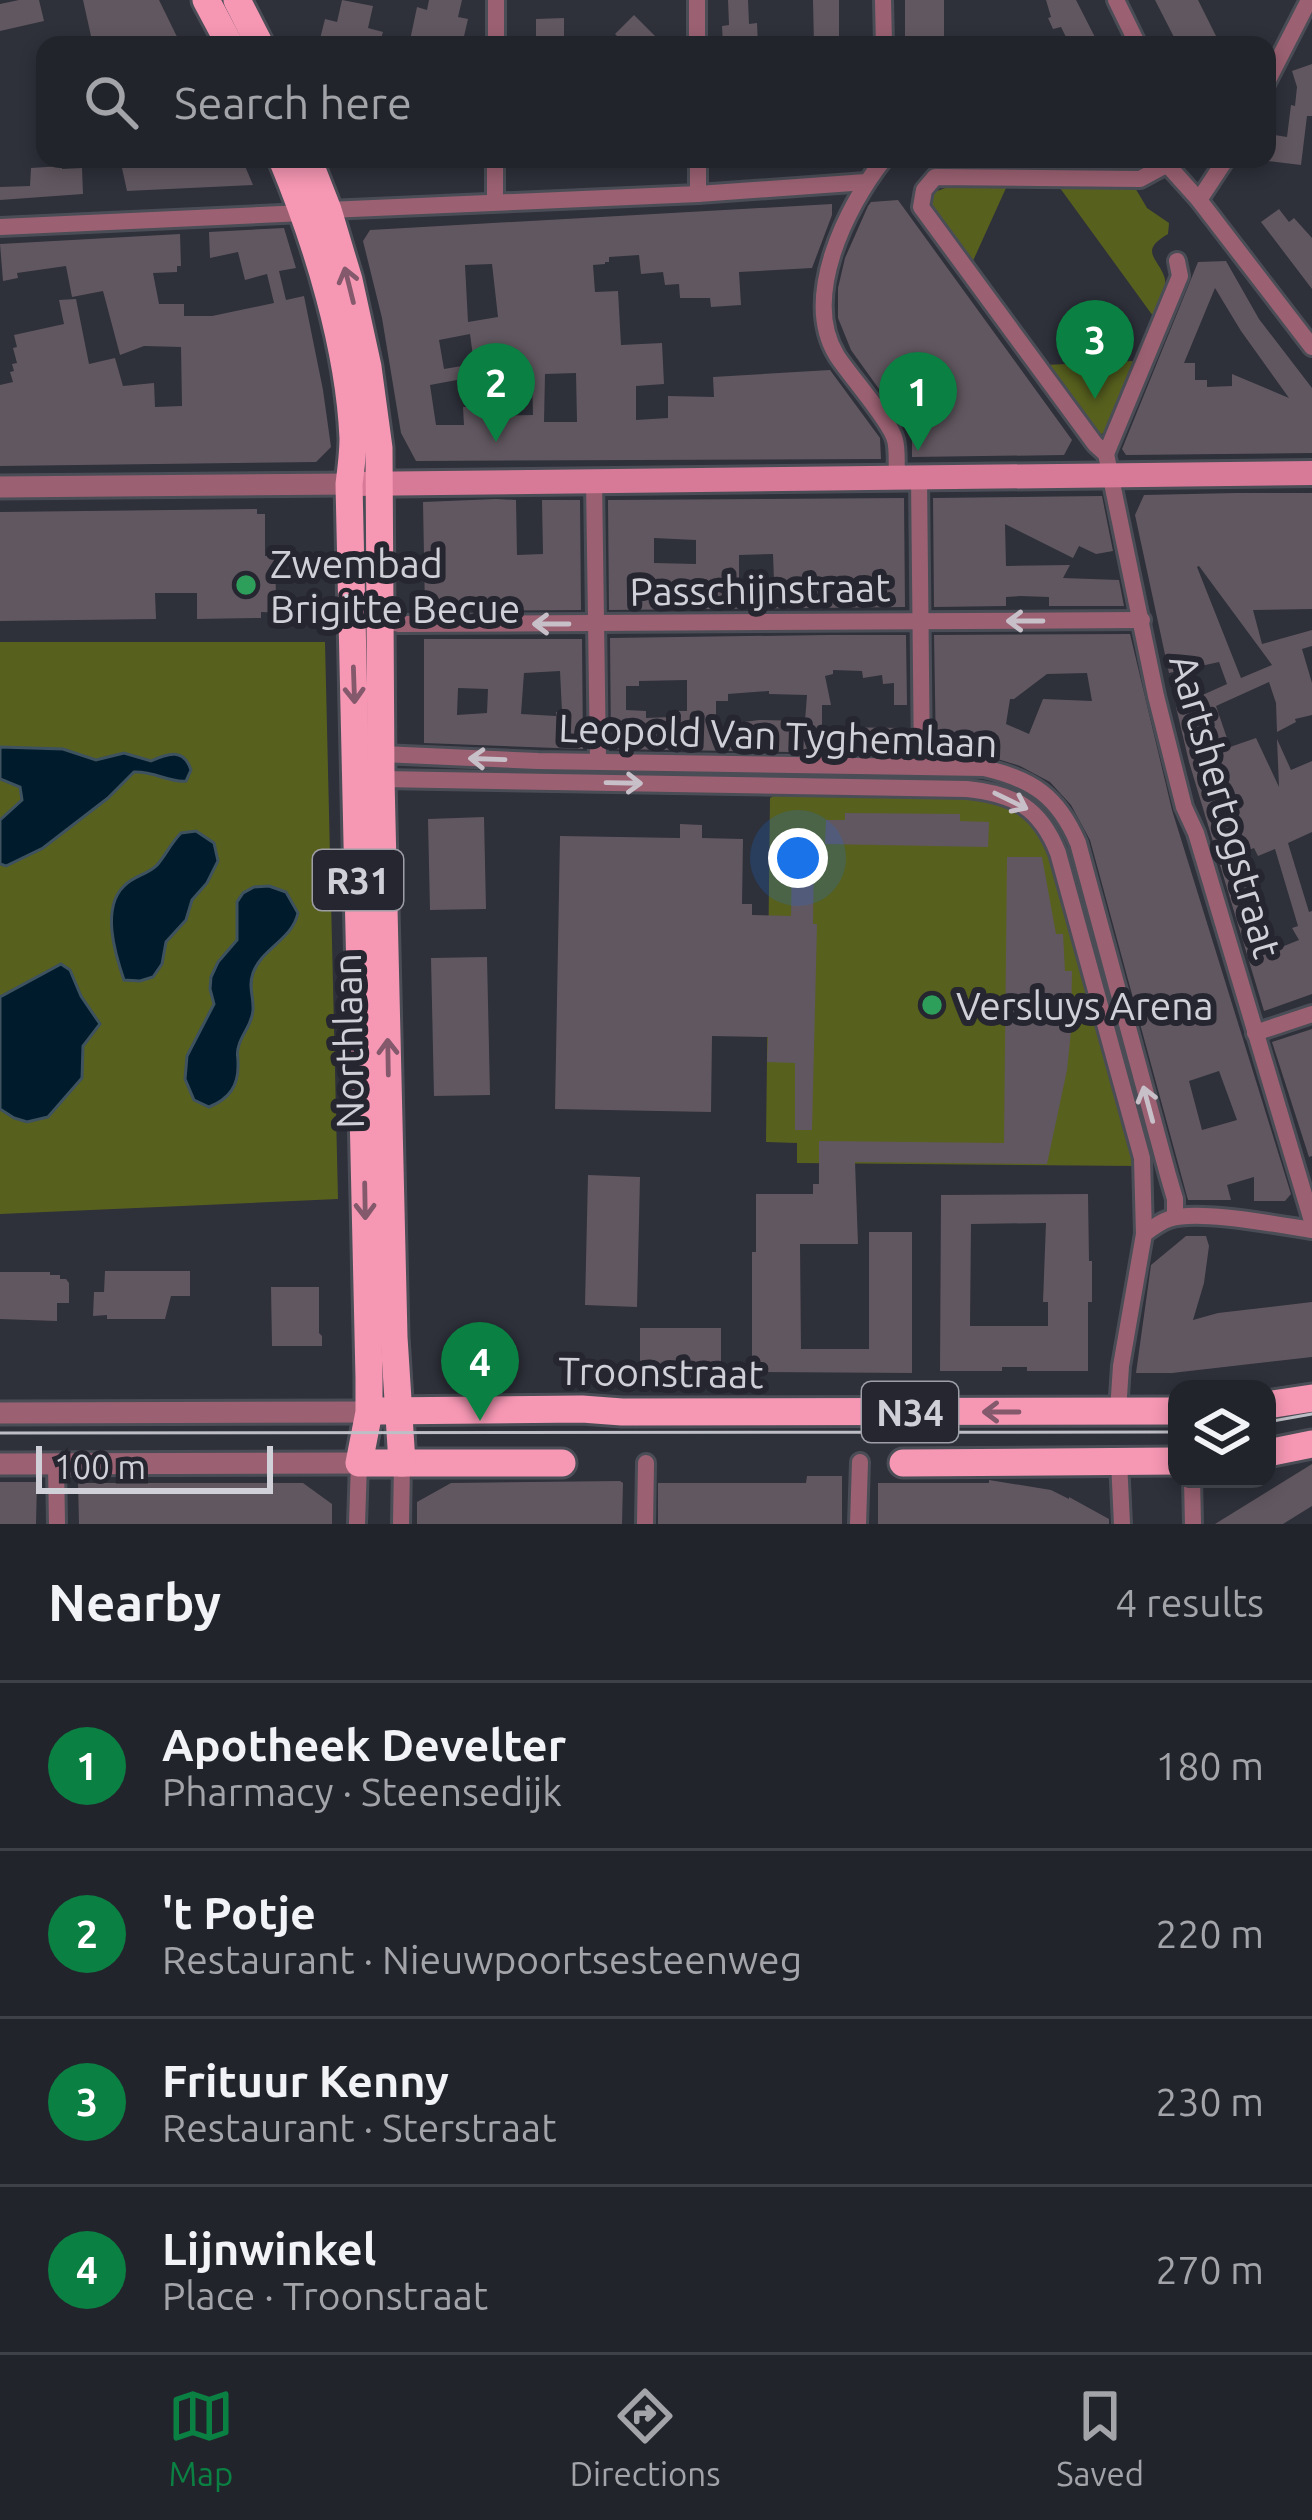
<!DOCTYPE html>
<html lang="en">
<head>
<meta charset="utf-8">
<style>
  :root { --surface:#22242c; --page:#2e3038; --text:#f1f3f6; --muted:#a2a4a9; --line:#3f4148; --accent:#0b8043 }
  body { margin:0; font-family:Ubuntu,sans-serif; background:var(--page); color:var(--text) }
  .controls { position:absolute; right:36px; bottom:36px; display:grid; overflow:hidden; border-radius:24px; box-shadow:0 6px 18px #0003 }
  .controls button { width:108px; height:108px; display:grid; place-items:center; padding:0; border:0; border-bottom:3px solid var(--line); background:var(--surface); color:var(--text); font:60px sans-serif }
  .scale { position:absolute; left:36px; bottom:30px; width:237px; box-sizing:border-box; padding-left:12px; border:6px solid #d0d1d8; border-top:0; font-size:33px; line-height:42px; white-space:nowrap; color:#d0d1d8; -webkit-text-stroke:9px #252630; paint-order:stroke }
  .you { position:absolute; left:798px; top:858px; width:42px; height:42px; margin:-30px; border:9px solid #fff; border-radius:50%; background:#1a73e8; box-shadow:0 0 0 18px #1a73e833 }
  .badge { display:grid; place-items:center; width:78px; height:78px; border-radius:50%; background:var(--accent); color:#fff; font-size:39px; font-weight:700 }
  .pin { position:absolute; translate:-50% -99px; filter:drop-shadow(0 3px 6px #0008) }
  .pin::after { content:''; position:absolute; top:63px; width:42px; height:36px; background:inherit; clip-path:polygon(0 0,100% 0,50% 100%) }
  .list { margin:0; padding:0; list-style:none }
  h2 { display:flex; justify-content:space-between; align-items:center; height:156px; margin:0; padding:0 48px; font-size:51px }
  h2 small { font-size:39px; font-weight:400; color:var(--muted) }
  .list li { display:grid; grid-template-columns:78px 1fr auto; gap:36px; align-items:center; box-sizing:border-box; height:168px; padding:0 48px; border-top:3px solid var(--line) }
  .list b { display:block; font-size:45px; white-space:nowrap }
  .list p { margin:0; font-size:39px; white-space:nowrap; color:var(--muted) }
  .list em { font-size:39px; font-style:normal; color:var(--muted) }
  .icon { flex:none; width:66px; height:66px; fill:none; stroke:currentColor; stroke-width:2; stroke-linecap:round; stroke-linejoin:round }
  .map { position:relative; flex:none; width:1312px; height:1524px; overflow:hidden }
  .search { position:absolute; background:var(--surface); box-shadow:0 6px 18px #0003; left:36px; right:36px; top:36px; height:132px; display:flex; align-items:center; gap:30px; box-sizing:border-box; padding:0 42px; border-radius:24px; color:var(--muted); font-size:45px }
  .sheet { height:828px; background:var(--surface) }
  nav { display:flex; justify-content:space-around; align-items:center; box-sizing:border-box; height:168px; border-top:3px solid var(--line); background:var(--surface); font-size:33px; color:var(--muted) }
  nav a { display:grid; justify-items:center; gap:6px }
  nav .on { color:var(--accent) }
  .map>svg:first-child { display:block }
</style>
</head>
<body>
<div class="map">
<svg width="1312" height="1524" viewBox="0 0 1312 1524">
  <rect width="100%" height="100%" fill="#2e303a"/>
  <!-- green -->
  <g fill="#58601e">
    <path d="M1134 186 1147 208 1169 223 1168 234C1139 251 1157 257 1164 276 1169 288 1158 305 1153 316L1060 188Z"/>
    <polygon points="945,188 1006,188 972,263 930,204 932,193"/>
    <polygon points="1133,361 1105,432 1098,436 1045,365"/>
    <polygon points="0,642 325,642 338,1199 0,1214"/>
    <polygon points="785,790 1002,798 1046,834 1138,1166 797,1163 797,1143 766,1142 770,798"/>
  </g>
  <!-- water -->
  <g fill="#001b2b" stroke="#3e525f" stroke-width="3">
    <path d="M0 747 63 749 96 760 124 753 151 761C168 753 184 748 191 770L186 781C169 783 155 771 134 772L108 798 43 848 6 866 0 864V820L22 800 20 787 0 779Z"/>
    <path d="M196 831 214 843 218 861 207 883 192 900 186 920 166 942 162 964 153 977 140 981 124 980C115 954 101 908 124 886 133 876 149 874 157 865 166 855 170 844 181 833Z"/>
    <path d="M269 886 286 892 298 913C292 940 262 948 253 973 248 987 254 997 253 1010 252 1025 243 1032 239 1045 236 1054 238 1053 238 1063 239 1086 229 1099 209 1107L194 1100 185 1079 187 1056 214 1004 210 989 211 977 218 962 237 940V902L243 893 254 887Z"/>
    <polygon points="61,964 70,970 81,996 100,1024 83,1046 82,1078 48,1117 27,1122 14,1118 0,1109 0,997"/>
  </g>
  <!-- building -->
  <g fill="#615760" fill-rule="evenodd">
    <polygon points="19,0 39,0 44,21 0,31 0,4"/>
    <polygon points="83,0 159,0 181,45 93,45"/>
    <polygon points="342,0 373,6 368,28 383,32 379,45 319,43 325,19 337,22"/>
    <polygon points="429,0 462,0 458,17 468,19 462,45 409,45 417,7 427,10"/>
    <polygon points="728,0 748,0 749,24 757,23 758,45 723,45 722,26 729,25"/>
    <polygon points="813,0 839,0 839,45 814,45"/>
    <rect x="905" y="0" width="39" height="45"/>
    <polygon points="1046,0 1076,0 1099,45 1070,45 1061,27 1053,29 1048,18 1051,17"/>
    <polygon points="1155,0 1198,0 1217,38 1205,45 1178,45"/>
    <polygon points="634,15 664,45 626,45 615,34"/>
    <polygon points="564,18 564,45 536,45 536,19"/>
    <polygon points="1312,64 1312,116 1307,116 1301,165 1267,161 1269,134 1287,137 1291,105 1295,106 1297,87 1292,71"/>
    <polygon points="120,159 242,159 253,185 127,191"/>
    <polygon points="62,166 62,169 82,168 83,194 0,200 0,187 30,186 31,168"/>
    <polygon points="898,200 1072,440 1064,455 912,457 912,435 851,350 838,318 838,288 845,258 868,206 871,202"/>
    <path d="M832 204V215L812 268 739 272 741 305 711 307 710 298H680L679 284 665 285 663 272 641 274 639 255 609 257V262H605V264L593 265 595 292 618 291 621 345 662 343 664 384 636 386V420L668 418V396L714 397 713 377 830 370 880 438 881 459 416 461 401 433 382 318 363 241 370 230ZM492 264 498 317 468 322 465 265ZM470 334 474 364 444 369 439 340ZM576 373 577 422H544L545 374ZM532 375 533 415 480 416V407H463L464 425H436L430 385 473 377Z"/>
    <polygon points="1279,209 1289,222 1294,218 1312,238 1312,289 1261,222"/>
    <polygon points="284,228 296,268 279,271 286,300 304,296 323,390 331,447 316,462 0,466 0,385 13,382 10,372 14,371 12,364 17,363 13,348 17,347 14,335 64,324 59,300 76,299 89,364 115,358 123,386 154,383 155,407 182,406 181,347 144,346 120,355 103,291 72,297 66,266 17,273 18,278 3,281 0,244 180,234 181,266 177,266 177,272 153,273 159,304 184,304 184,316 212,316 274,303 267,274 245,280 238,252 210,258 209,232"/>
    <path d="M1226 261 1259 319 1312 388V453L1126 455 1122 449 1198 262ZM1215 288 1241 331 1289 398 1232 374V386L1207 387V380H1195V363H1184Z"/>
    <path d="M1236 493H1312V609L1253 610 1262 644 1312 630V646L1302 649 1312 683V715L1295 719 1296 722 1277 732 1276 703 1269 682 1216 706 1230 747 1256 738 1279 787 1277 739 1291 770 1312 761V832L1288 843 1309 912 1312 911V994L1264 1011 1189 762 1176 707 1227 684 1219 662 1169 673 1135 515 1144 495ZM1199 566 1264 654 1272 665 1241 678 1197 567ZM1254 848 1258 856 1275 849 1298 926 1292 928 1299 940 1274 950 1269 934 1266 935 1241 853Z"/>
    <polygon points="1102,496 1113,551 1096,554 1079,546 1073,558 1005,524 1006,566 1070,565 1063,578 1119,580 1124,606 1049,606 1049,597 1020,596 1006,597 1006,606 934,607 933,498"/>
    <path d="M904 498 905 607 609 610 608 500ZM654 538 696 540V564L654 563ZM773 554 774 581H739V555Z"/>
    <polygon points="496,499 516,500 517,555 543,554 542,500 580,500 581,610 425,611 423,502"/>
    <polygon points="257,509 257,514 265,514 265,556 275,556 276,600 286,600 286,613 261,612 261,618 197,619 197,593 155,593 156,619 0,621 0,512"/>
    <path d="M1130 634 1172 810 1291 1194 1285 1201H1254V1177L1227 1185 1231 1200H1188L1090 840 1071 805 1050 782 1020 766 985 755 936 754 934 635ZM1087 673 1092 701 1043 699 1029 734 1006 724 1010 699H1014L1047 674ZM1219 1071 1237 1120 1202 1130 1189 1081Z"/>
    <path d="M827 635H906L907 705H894V683L883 684 882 675 863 678 862 671 833 670V674L825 676 831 705H822V727L907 728V754L611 749 610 638ZM687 680V711H671V717L646 718V711L626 710V686H639V681ZM769 691V694L807 695 805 721 759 720 744 722V727H716V701H728V694Z"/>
    <path d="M424 639H582L583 749 424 743ZM560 671 562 712H556V716L521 714 524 673ZM458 688 488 689 487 713 457 715Z"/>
    <polygon points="845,813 960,814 960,821 989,822 988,847 825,844 826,820 845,820"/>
    <polygon points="484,817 486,909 430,910 428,819"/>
    <polygon points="680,824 702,825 702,838 743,839 742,904 752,904 752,915 791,916 792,854 814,854 813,924 817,924 812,1130 795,1130 795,1063 767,1062 768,1037 712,1036 711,1112 555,1109 560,836 680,838"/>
    <polygon points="1007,857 1042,857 1056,934 1063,934 1065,971 1072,971 1071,1031 1067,1070 1047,1164 855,1162 858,1244 800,1244 801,1349 869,1349 869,1232 912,1232 912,1373 752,1372 752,1252 756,1252 756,1194 813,1194 813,1184 819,1184 819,1141 1004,1143"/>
    <polygon points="487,957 490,1095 434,1096 431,958"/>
    <polygon points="1312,1029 1312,1156 1309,1157 1272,1042"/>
    <polygon points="588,1175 640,1177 637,1307 585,1305"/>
    <path d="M1088 1194 1089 1261H1092V1302H1088V1371H1027V1367H1002V1371H940L941 1195ZM1046 1223 1043 1302H1048V1326H970L971 1224Z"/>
    <polygon points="1186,1236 1206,1236 1209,1246 1204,1283 1193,1320 1218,1313 1312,1302 1312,1357 1172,1373 1136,1373 1151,1265"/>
    <polygon points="105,1271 190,1271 190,1296 171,1296 165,1319 107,1319 107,1315 93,1316 94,1292 104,1292"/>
    <polygon points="0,1272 50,1272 50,1275 60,1275 60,1279 66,1279 69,1283 69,1303 57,1303 57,1321 0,1319"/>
    <polygon points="271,1287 319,1287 319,1333 322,1336 322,1346 272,1346"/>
    <rect x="640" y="1328" width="81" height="50"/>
    <polygon points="1312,1464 1312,1506 1283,1524 1215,1524"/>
    <polygon points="807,1476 842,1476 842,1524 658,1524 658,1483 806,1483"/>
    <polygon points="989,1480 1051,1490 1069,1499 1069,1497 1109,1519 1109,1524 878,1524 878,1483 989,1483"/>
    <polygon points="620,1481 623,1483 622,1524 417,1524 417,1502 451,1483"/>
    <polygon points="0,1482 37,1482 36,1524 0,1524"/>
    <polygon points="78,1483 303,1483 332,1504 332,1524 79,1524"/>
  </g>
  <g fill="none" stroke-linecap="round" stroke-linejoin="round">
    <defs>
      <g id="minor">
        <polyline points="697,0 697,45"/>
        <polyline points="883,0 884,45"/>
        <polyline points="1116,0 1138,45"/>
        <polyline points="496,45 496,0"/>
        <polyline points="1267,82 1309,0"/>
        <polyline points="698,159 698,194"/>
        <path d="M884 159C846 207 801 298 837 356 850 376 891 422 895 440 898 451 896 466 897 477"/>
        <polyline points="1163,160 1199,200 1312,347"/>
        <polyline points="1166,165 1140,179 935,177 924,190 921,207 1095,444 1106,454 1156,696 1184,807 1196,833 1312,1221"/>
        <polyline points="1199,200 1226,159"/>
        <polyline points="495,202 495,159"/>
        <polyline points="328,210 698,194 866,182"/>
        <polyline points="0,227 304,213"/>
        <polyline points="1106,454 1180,276 1177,261"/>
        <polyline points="919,477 922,766"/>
        <polyline points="594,480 598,760"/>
        <polyline points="380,620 399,624 1142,620"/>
        <path d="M382 754 538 761 984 768C1032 779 1058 796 1078 843L1168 1175 1175 1199V1217"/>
        <path d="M381 779 967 789C1014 794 1040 807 1058 853L1142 1158 1144 1234"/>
        <polyline points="1255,1033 1312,1014"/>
        <path d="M1118 1411 1121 1366 1144 1234C1152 1228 1160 1222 1169 1219 1198 1209 1279 1225 1312 1230"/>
        <polyline points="1119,1461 1122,1524"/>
        <polyline points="56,1464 57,1524"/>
        <polyline points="1192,1479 1193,1524"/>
        <polyline points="357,1524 359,1463"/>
        <polyline points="401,1524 402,1463"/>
        <polyline points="645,1524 646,1463"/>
        <polyline points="858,1524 860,1462"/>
      </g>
      <g id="tertiary">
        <polyline points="0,487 349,484"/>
        <polyline points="0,1413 369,1412"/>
        <polyline points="0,1464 359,1463"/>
      </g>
      <polyline id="secondary" points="349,484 1312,473"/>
      <g id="primary">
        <polyline points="206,0 230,45"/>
        <polyline points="237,0 260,45"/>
        <path d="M282 159C317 243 349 347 353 438 353 453 351 469 349 484L369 1378V1412L359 1463H562"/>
        <polyline points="308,159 328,210 349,280 368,367 379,448 381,779 394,1337 402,1463"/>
        <polyline points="1267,1405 1312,1398"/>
        <polyline points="379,1411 582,1409 622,1412 1177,1411"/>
        <polyline points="1267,1453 1312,1444"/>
        <polyline points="903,1463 1177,1461"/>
      </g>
    </defs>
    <!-- minor casing -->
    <use href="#minor" stroke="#4b4d56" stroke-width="22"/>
    <!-- tertiary casing -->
    <use href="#tertiary" stroke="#4b4d56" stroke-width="27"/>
    <!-- secondary casing -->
    <use href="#secondary" stroke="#4b4d56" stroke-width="30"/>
    <!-- primary casing -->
    <use href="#primary" stroke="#4b4d56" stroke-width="33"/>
    <!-- minor -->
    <use href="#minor" stroke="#9b6172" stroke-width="16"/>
    <!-- tertiary -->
    <use href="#tertiary" stroke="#9b6172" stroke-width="21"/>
    <!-- secondary -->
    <use href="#secondary" stroke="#d67a97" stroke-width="24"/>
    <!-- primary -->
    <use href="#primary" stroke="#f697b4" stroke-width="27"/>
    <!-- tram -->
    <g stroke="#bebfc6" stroke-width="3">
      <polyline points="1267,1422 1312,1414"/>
      <polyline points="0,1433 1177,1432"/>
    </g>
  </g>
  <!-- one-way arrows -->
  <defs><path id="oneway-shaft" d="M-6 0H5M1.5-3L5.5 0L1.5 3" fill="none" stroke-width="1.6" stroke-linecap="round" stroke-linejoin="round" transform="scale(3)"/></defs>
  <g stroke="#83596b">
    <use href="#oneway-shaft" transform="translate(349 285) rotate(-104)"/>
    <use href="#oneway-shaft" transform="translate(354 685) rotate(88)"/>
    <use href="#oneway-shaft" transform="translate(388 1057) rotate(-91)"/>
    <use href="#oneway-shaft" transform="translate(365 1201) rotate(89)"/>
    <use href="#oneway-shaft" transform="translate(1001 1412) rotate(180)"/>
  </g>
  <g stroke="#c8c0c9">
    <use href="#oneway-shaft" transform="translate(1025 621) rotate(180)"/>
    <use href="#oneway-shaft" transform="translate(551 624) rotate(180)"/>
    <use href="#oneway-shaft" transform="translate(487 759) rotate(-178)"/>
    <use href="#oneway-shaft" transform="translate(624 783) rotate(1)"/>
    <use href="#oneway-shaft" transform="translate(1011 801) rotate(26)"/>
    <use href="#oneway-shaft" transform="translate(1148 1104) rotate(-105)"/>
  </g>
  <!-- markers -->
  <g fill="#2e9e5b" stroke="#252630" stroke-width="4.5">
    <circle cx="246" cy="585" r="12"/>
    <circle cx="932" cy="1005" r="12"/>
  </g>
  <g text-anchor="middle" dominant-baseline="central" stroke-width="12" stroke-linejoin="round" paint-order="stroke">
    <!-- shield labels -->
    <g fill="#252630" stroke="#9d9ea6" stroke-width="3">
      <rect x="313" y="850" width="90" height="60" rx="9"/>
      <rect x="862" y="1382" width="96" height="60" rx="9"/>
    </g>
    <g font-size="36" font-weight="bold" fill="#d0d1d8">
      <text x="358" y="880">R31</text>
      <text x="910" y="1412">N34</text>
    </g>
    <!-- poi labels -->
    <g font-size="39" fill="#d0d1d8" stroke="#252630" text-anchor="start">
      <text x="270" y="563">Zwembad<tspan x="270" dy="45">Brigitte Becue</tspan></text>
      <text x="956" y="1005">Versluys Arena</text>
    </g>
    <!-- street labels -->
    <g font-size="39" fill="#d0d1d8" stroke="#252630">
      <text transform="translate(760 589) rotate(-1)">Passchijnstraat</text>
      <text transform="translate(778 735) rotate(2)">Leopold Van Tyghemlaan</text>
      <text transform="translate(1226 806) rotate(74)">Aartshertogstraat</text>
      <text transform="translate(348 1041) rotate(-91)">Northlaan</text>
      <text transform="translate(661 1372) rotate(1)">Troonstraat</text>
    </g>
  </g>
</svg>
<div class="controls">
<button><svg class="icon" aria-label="layers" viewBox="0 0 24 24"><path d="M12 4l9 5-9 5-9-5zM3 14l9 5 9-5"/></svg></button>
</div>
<div class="scale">100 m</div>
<div class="you"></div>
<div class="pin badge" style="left:918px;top:451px">1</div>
<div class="pin badge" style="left:496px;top:442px">2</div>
<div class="pin badge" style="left:1095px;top:399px">3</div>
<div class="pin badge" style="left:480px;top:1421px">4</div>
<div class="search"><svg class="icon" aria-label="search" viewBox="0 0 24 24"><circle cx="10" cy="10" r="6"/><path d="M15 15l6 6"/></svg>Search here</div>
</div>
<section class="sheet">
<h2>Nearby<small>4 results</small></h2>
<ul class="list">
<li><span class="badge">1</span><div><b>Apotheek Develter</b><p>Pharmacy · Steensedijk</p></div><em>180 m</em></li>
<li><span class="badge">2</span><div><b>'t Potje</b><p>Restaurant · Nieuwpoortsesteenweg</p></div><em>220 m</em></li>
<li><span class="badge">3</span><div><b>Frituur Kenny</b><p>Restaurant · Sterstraat</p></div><em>230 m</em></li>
<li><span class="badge">4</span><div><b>Lijnwinkel</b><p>Place · Troonstraat</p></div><em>270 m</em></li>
</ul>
</section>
<nav>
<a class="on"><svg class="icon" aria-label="map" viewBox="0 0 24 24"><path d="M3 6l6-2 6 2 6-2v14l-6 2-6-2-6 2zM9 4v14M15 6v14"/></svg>Map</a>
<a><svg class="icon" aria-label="directions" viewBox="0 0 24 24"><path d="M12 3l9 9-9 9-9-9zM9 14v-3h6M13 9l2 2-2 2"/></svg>Directions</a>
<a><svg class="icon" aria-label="saved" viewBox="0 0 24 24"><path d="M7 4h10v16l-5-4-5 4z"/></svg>Saved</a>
</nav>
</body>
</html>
